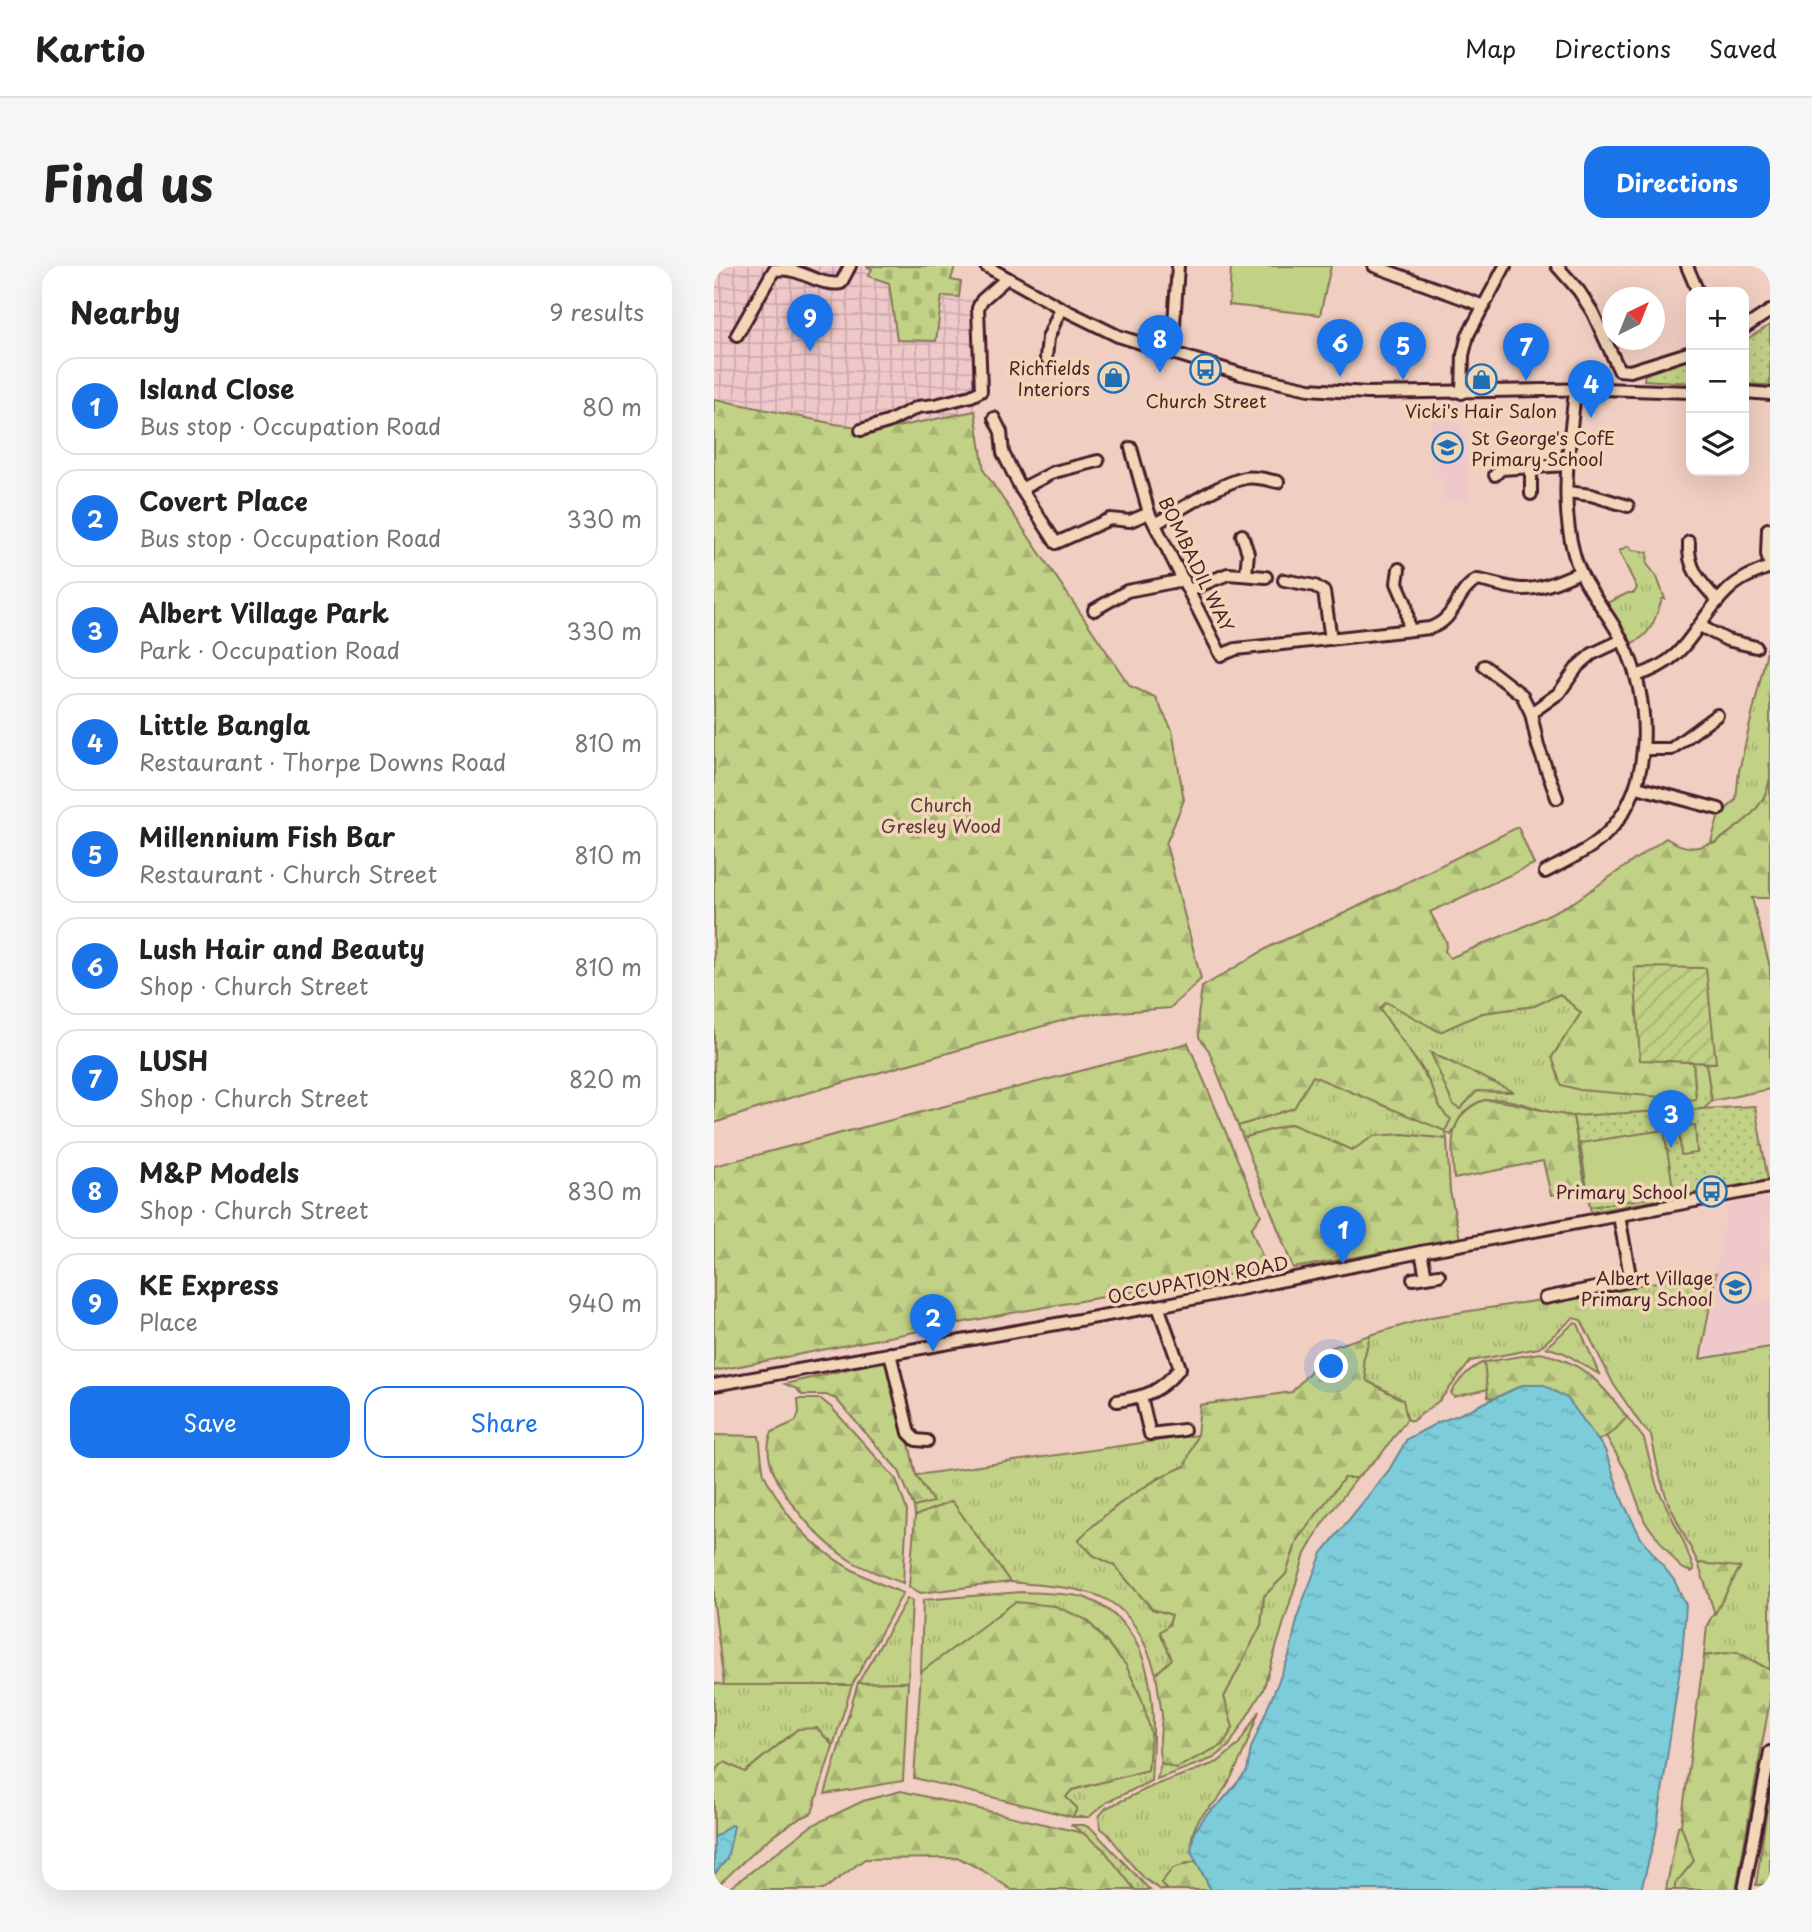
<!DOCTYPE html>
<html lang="en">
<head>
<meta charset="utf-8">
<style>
  :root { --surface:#fff; --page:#f6f6f6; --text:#222; --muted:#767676; --line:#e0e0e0; --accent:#1a73e8 }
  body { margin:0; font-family:"Playpen Sans",sans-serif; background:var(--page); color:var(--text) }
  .controls { position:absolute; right:21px; top:21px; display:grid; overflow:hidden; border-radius:14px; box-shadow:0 7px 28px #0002 }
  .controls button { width:63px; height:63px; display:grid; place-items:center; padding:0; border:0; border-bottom:2px solid var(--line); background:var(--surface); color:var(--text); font:35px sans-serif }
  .compass { position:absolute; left:888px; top:21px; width:63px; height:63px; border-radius:50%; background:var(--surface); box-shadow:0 7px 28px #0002; rotate:43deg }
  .you { position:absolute; left:618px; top:1101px; width:24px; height:24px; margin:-18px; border:5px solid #fff; border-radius:50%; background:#1a73e8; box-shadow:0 0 0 10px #1a73e833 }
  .badge { display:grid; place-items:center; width:46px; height:46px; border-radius:50%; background:var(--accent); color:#fff; font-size:23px; font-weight:700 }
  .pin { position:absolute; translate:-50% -58px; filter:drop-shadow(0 2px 4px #0008) }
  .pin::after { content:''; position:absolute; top:37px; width:24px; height:21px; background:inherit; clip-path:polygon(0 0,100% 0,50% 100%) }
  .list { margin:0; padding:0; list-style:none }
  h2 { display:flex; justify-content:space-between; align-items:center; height:91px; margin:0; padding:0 28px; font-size:30px }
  h2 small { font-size:23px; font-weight:400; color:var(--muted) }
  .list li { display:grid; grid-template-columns:46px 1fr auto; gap:21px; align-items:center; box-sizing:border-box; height:98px; margin:0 14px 14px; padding:0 14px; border:2px solid var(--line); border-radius:21px }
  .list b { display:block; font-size:26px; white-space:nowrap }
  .list p { margin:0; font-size:23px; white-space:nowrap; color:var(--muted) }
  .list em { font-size:23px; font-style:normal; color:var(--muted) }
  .actions { display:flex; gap:14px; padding:21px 28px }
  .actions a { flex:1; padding:16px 0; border:2px solid var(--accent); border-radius:21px; text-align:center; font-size:24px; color:var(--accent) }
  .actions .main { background:var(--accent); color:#fff }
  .icon { flex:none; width:38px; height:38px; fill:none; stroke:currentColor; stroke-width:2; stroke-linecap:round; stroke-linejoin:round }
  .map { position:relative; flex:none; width:1056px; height:1624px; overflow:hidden; border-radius:21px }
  header { display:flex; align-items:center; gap:42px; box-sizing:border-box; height:98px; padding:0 35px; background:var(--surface); border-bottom:2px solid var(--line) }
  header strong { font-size:33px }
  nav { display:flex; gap:38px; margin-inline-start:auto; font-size:24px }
  .intro { display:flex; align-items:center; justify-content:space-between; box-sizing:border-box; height:168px; padding:0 42px }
  h1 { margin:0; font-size:49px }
  .button { padding:18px 32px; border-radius:21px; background:var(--accent); color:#fff; font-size:24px; font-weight:700 }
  main { display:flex; gap:42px; padding:0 42px }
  aside { flex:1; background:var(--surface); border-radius:21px; box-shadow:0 7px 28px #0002 }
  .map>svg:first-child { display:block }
</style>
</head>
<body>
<header>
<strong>Kartio</strong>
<nav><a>Map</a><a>Directions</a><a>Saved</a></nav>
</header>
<div class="intro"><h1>Find us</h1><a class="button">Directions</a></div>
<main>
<aside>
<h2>Nearby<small>9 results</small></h2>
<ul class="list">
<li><span class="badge">1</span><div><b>Island Close</b><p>Bus stop · Occupation Road</p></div><em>80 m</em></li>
<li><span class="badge">2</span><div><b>Covert Place</b><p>Bus stop · Occupation Road</p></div><em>330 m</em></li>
<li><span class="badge">3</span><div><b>Albert Village Park</b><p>Park · Occupation Road</p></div><em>330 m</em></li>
<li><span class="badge">4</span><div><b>Little Bangla</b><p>Restaurant · Thorpe Downs Road</p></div><em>810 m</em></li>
<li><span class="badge">5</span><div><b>Millennium Fish Bar</b><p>Restaurant · Church Street</p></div><em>810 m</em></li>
<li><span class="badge">6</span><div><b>Lush Hair and Beauty</b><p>Shop · Church Street</p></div><em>810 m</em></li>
<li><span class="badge">7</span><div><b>LUSH</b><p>Shop · Church Street</p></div><em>820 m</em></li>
<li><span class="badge">8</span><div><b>M&amp;P Models</b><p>Shop · Church Street</p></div><em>830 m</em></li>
<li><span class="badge">9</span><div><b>KE Express</b><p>Place</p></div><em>940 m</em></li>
</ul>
<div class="actions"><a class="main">Save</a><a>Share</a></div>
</aside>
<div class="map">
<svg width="1056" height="1624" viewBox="0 0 1056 1624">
  <defs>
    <pattern id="industrial-grid" width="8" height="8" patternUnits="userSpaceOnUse" patternTransform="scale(1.75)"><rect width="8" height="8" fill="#efc8c9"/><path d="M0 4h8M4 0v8" fill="none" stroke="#ceabad"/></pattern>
    <pattern id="grass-tufts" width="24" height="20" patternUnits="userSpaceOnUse" patternTransform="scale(1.75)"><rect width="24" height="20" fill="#c1d185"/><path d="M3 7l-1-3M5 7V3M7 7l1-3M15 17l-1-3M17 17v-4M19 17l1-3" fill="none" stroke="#a7b373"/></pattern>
    <pattern id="forest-firs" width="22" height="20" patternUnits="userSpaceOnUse" patternTransform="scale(1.75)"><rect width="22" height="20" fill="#c1d185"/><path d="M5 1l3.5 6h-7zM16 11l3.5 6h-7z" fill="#a7b373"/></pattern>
    <pattern id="cemetery-stones" width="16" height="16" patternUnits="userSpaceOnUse" patternTransform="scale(1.75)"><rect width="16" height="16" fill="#c1d185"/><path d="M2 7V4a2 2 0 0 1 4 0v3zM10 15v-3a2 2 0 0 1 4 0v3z" fill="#a7b373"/></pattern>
    <pattern id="park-dots" width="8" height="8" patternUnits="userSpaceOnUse" patternTransform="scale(1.75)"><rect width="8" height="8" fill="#c1d185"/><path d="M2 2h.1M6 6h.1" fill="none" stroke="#a7b373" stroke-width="1.8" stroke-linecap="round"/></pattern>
    <pattern id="garden-furrows" width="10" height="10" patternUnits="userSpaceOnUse" patternTransform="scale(1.75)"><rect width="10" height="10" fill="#c1d185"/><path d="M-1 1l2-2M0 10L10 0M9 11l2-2" fill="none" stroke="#a7b373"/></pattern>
    <pattern id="water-ripples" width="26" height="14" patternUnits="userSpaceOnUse" patternTransform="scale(1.75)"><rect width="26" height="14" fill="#7cccd9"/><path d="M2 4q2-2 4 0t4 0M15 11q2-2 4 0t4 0" fill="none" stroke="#6dafba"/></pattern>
  </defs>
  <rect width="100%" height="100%" fill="#f0cec2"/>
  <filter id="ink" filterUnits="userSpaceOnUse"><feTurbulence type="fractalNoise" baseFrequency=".0143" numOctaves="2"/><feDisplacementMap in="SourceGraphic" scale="14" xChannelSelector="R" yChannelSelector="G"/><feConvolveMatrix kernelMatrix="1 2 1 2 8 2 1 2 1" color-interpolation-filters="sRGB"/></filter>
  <g filter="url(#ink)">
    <!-- built -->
    <g fill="#efc8c9">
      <polygon points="745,130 746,155 755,206 755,234 730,235 731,213 717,212 718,131"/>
      <polygon points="1056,931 1053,968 1056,998 1049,998 1042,1036 1056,1035 1056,1081 986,1094 1014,938"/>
    </g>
    <!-- industrial -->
    <polygon fill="url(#industrial-grid)" points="0,0 152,0 158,3 155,10 175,17 184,74 228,30 259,33 261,145 168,164 121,158 0,133"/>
    <!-- grass -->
    <g fill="url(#grass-tufts)" stroke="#867858" stroke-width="2" fill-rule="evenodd">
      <path d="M914 280 918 284 934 286 933 298 943 311 951 333H948C942 351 937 370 918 377L893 337 914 327H920L923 322 905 285Z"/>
      <path d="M1056 372V513C1050 545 1026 559 1001 577L997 576 1004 552 1022 533 1025 505Z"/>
      <path d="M846 728 867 747 838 791 982 833 979 796 992 797 998 835 990 843C947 845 903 851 860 850 830 850 799 827 769 835 751 839 745 855 737 869L732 866 733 873 688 868 638 884 577 858 529 872 524 860 580 842 598 809 729 849 711 806 686 774 666 742 672 735 726 766 768 747 820 740ZM717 787H718L798 826 763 825 746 843Z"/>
      <path d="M1002 1007 986 1093 1056 1081V1404L1023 1386 990 1390 993 1359 1026 1302 984 1297 954 1236 945 1208 937 1169 928 1160 900 1119 867 1054 859 1052 825 1082 757 1095 726 1134 698 1155 693 1153C691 1132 670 1123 653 1115L649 1096 656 1069 717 1051Z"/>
      <polygon points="860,1057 864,1058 885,1108 850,1087 832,1081"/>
      <path d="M770 1096 774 1123 740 1131 737 1127C746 1113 754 1103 770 1096Z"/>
      <polygon points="913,1151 930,1173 943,1221 969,1274 980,1304 977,1306 967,1302 931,1256 913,1207 892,1170"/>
      <path d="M483 1169 471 1201 446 1211 400 1242 379 1289 400 1299 438 1343 458 1348 455 1359 446 1366 458 1393 442 1408C414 1319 378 1325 296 1316L238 1236 201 1250 200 1241 218 1235 202 1209Z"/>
      <polygon points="630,1212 643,1212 608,1258 591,1288 549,1424 515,1480 500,1492 443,1513 447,1497 462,1502 508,1479 519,1462 510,1431 547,1359 550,1330 572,1308 583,1274"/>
      <path d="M307 1326C323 1327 358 1327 372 1332 447 1362 441 1449 437 1515L393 1536 375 1551H359L363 1542 351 1531 358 1524 434 1504C442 1439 416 1399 373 1354L207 1406 209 1334Z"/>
      <polygon points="193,1333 198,1334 194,1416 144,1417"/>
      <polygon points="0,1417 10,1419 138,1419 119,1480 116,1474 84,1463 31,1506 0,1510"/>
      <path d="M545 1445C534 1475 524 1504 506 1530 499 1541 487 1546 482 1559 476 1572 476 1582 482 1595L470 1598 447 1617 454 1624H447L431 1613 419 1600 393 1567 386 1562 385 1550 392 1542 441 1519 504 1496 524 1479Z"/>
      <polygon points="358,1559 370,1559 378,1563 436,1624 421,1624 389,1583"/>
      <polygon points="967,1559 980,1595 961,1618 961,1624 952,1624 964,1560"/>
    </g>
    <!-- forest -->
    <g fill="url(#forest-firs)" stroke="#867858" stroke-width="2">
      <polygon points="0,133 121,158 168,164 261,145 270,205 416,420 441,431 458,464 470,534 452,578 487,713 456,742 368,749 79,831 0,857"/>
      <path d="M1056 513V632H1038L1056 701V823L998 835 992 797H1002L926 793 979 796 982 834 866 824 847 819 838 791 867 747 846 728 820 740 768 747 726 766 672 736 666 743C684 771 706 796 720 826 724 837 727 847 737 853L731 865 599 810 580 842 524 860 495 785 485 771 484 750 488 721 557 680 633 646 804 561 820 598 716 646 733 677 731 685 736 692 805 663 860 636 952 572C961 578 973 583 985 581 991 580 994 576 1001 577 1026 559 1050 545 1056 513Z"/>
      <polygon points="474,777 547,949 537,963 553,1002 292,1048 0,1105 0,900"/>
      <polygon points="717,787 800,826 763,825 746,843 739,839"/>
      <path d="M770 834C801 834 828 847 859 850L872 924 837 929 829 895 740 913C738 879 732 849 770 834Z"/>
      <polygon points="577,858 638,884 660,870 688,868 733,873 736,925 746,973 579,1002 529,872"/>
      <path d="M656 1069 649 1096 653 1115 689 1134 693 1153 668 1187 643 1212H630L583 1274 572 1308 550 1330 547 1359 510 1431 519 1462 508 1479 462 1502 447 1497 445 1485 448 1449 442 1408 458 1393 446 1366 455 1359 458 1349 438 1343 400 1299 379 1289 364 1274C395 1243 431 1217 471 1200L483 1169 486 1139 578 1126 618 1081Z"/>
      <path d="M826 1087C870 1096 887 1117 913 1151L899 1166 884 1175 869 1155 809 1119 779 1133 774 1131 770 1096Z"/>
      <polygon points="176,1093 202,1209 219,1236 200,1241 185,1205 122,1133 112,1129 88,1129 83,1123 71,1118"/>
      <path d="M84 1133H107L118 1142 182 1213 193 1245 189 1317C170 1310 151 1304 134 1293 103 1273 39 1205 58 1166L82 1155 85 1146Z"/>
      <path d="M0 1169 45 1170C47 1182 47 1195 50 1207 53 1216 59 1224 63 1231 91 1281 138 1308 189 1327L138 1419H10L0 1338Z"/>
      <polygon points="238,1235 296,1316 207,1327 195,1321 201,1250"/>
      <polygon points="984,1297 1026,1301 1001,1348"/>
      <polygon points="301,1336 341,1340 373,1354 412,1399 428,1434 437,1467 434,1504 358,1524 352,1531 363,1542 359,1551 200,1512 207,1406"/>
      <polygon points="1023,1386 1056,1404 1056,1434 1022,1624 961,1624 961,1618 980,1595 967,1559 990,1390"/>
      <polygon points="194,1416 189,1515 111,1528 144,1417"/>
      <path d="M103 1462 119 1480 98 1547C59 1563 31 1595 0 1623V1510L3 1502 11 1496 31 1506 84 1463Z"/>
      <polygon points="1056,1522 1056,1623 1055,1619 1042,1619"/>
      <polygon points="187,1525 369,1567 389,1583 421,1624 298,1624 268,1604 245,1592 151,1593 109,1624 13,1624 97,1560 149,1535"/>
      <polygon points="482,1595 497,1624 454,1624 447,1617 459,1602"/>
    </g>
    <!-- cemetery -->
    <polygon fill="url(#cemetery-stones)" stroke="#867858" stroke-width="2" points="152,0 241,0 237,14 247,16 245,31 228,30 222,75 183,74 175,17 154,10 158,3"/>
    <!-- park -->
    <g fill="url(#park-dots)" stroke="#867858" stroke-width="2">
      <polygon points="1056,59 1056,119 1030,118 1030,75"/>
      <polygon points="977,93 977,117 930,114 931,108"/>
      <polygon points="1041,840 1054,914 877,946 859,850"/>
    </g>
    <!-- garden -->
    <polygon fill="url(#garden-furrows)" stroke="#867858" stroke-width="2" points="920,701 992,702 1002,797 926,794"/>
    <!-- pitch -->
    <g fill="#c1d185" stroke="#867858" stroke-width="2">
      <polygon points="517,0 617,0 606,49 515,39"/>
      <polygon points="981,859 983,887 967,889 965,860"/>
      <polygon points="950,864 960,928 876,941 866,877"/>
    </g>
    <!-- water -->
    <g fill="url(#water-ripples)" stroke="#688793" stroke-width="2">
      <polygon points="809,1119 830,1119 854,1133 891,1184 909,1236 927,1272 960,1314 972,1339 968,1389 942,1567 927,1624 497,1624 477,1585 480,1566 492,1549 507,1536 533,1505 537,1482 575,1390 585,1345 608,1287 675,1204 693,1173 725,1156 744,1149"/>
      <polygon points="16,1559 20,1560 13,1593 0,1609 0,1572"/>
    </g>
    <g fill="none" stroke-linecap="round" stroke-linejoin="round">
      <defs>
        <g id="minor">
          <polyline points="272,0 347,42 404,70 527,108 595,123 653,127 888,123 977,126"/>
          <polyline points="660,0 770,40"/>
          <polyline points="843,0 865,25 879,47 905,104 916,105 977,86"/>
          <polyline points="973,0 984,26"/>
          <polyline points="1030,62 1056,45"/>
          <path d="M23 69 60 4C88 0 103 21 127 17L136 0"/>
          <polyline points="458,87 464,0"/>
          <polyline points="332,92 334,72 347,42"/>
          <polyline points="1030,126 1056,128"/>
          <polyline points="748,127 749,89 754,69 791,0"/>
          <polyline points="280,152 287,166 289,187 307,223 342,277 396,253 416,255 435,247"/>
          <polyline points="147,164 174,156 204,141 221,139 257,130 267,125 264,42 268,34 293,12"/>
          <path d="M417 182 435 247 507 389 522 383 716 362C743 353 741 326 763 314 777 316 792 322 807 323 827 324 847 314 866 306"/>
          <polyline points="781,209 787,203 854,199"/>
          <polyline points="307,223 340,206 384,195"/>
          <polyline points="853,226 877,229 914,240"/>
          <polyline points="817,228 817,203"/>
          <path d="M441 258C464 245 506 217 531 212 542 210 554 214 564 216"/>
          <polyline points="1054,263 1053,288 1056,301"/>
          <polyline points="528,269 534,287 532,308"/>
          <path d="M975 276C973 302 987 317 1004 335"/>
          <polyline points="685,303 683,317 692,338 695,364"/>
          <polyline points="570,314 601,320 610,326 617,373"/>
          <polyline points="475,324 514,308 552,311"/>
          <polyline points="380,344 413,325 470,314"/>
          <polyline points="986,360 1013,374 1042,381"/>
          <polyline points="770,400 808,429 817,447 824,480 843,532"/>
          <path d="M922 410C977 393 977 360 1013 325 1025 313 1040 307 1056 301"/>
          <polyline points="817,447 845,427 864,400 878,388 908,374"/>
          <polyline points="929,483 957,483 1003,449"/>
          <polyline points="923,521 1005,543"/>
          <path d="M831 606C850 596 874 585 890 570 941 522 938 435 909 376 894 345 869 322 860 288 845 234 856 178 861 124"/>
          <polyline points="707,986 712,1011"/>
          <polyline points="699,1013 725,1009"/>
          <polyline points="831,1032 917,1015 905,950"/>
          <polyline points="176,1087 195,1167 202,1174 213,1175"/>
          <polyline points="0,1119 444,1040 707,986 1056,921"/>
          <polyline points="427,1131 436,1168 470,1164"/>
          <path d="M403 1135C434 1130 446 1126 466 1102L444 1040"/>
          <polyline points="1030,1624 1056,1486"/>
        </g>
      </defs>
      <!-- minor casing -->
      <use href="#minor" stroke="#4a1f2b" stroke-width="16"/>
      <!-- minor -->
      <use href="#minor" stroke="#f1d6b8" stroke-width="10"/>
    </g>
  </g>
  <!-- icons -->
  <defs>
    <symbol id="bus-ring" viewBox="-11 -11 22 22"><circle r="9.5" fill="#f1d6b8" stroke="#1f6fb2" stroke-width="1.5"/><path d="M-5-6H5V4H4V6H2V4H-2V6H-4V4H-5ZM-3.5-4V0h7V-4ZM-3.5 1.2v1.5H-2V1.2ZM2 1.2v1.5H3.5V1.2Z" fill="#1f6fb2"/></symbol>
    <symbol id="shop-ring" viewBox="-11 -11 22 22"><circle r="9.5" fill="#f1d6b8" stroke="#1f6fb2" stroke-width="1.5"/><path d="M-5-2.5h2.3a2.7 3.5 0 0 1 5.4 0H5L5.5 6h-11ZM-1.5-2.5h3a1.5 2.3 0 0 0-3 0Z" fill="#1f6fb2"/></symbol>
    <symbol id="school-ring" viewBox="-11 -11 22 22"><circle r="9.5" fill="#f1d6b8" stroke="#1f6fb2" stroke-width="1.5"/><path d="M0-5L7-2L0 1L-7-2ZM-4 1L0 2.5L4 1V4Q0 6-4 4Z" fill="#1f6fb2"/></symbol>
  </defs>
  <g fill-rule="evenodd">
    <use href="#bus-ring" x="474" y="86" width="35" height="35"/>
    <use href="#shop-ring" x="382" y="94" width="35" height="35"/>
    <use href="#shop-ring" x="750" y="96" width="35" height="35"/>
    <use href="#school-ring" x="716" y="164" width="35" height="35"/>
    <use href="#bus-ring" x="980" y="908" width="35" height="35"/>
    <use href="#school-ring" x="1004" y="1004" width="35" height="35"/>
  </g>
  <g text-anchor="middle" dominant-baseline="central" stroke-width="7" stroke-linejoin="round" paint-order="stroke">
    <!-- poi labels -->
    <g font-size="18" fill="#4a1f2b" stroke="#f1d6b8" text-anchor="end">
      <text x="376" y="101">Richfields<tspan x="376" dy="21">Interiors</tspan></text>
      <text x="492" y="134" text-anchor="middle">Church Street</text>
      <text x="767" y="144" text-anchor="middle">Vicki's Hair Salon</text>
      <text x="757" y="171" text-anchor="start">St George's CofE<tspan x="757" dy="21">Primary School</tspan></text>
      <text x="974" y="925">Primary School</text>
      <text x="999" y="1011">Albert Village<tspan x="999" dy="21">Primary School</tspan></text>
    </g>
    <!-- street labels -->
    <g font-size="18" fill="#4a1f2b" stroke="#f1d6b8">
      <text transform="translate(483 298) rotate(64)">BOMBADIL WAY</text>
      <text transform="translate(484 1013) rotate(-11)">OCCUPATION ROAD</text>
    </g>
    <!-- park labels -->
    <g font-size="18" fill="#5c3a38" stroke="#f1d6b8">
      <text x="227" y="538">Church<tspan x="227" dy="21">Gresley Wood</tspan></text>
    </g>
  </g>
</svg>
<div class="controls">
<button>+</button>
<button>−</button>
<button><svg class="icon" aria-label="layers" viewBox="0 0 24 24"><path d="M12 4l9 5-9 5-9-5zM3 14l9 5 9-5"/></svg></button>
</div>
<svg class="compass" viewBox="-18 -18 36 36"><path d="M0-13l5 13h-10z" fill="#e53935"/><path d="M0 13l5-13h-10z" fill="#767676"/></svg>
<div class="you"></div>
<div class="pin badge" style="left:629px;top:998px">1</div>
<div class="pin badge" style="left:219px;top:1086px">2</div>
<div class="pin badge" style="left:957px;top:882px">3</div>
<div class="pin badge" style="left:877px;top:152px">4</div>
<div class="pin badge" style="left:689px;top:114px">5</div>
<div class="pin badge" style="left:626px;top:111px">6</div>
<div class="pin badge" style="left:812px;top:115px">7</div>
<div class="pin badge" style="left:446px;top:107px">8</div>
<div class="pin badge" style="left:96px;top:86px">9</div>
</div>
</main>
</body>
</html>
